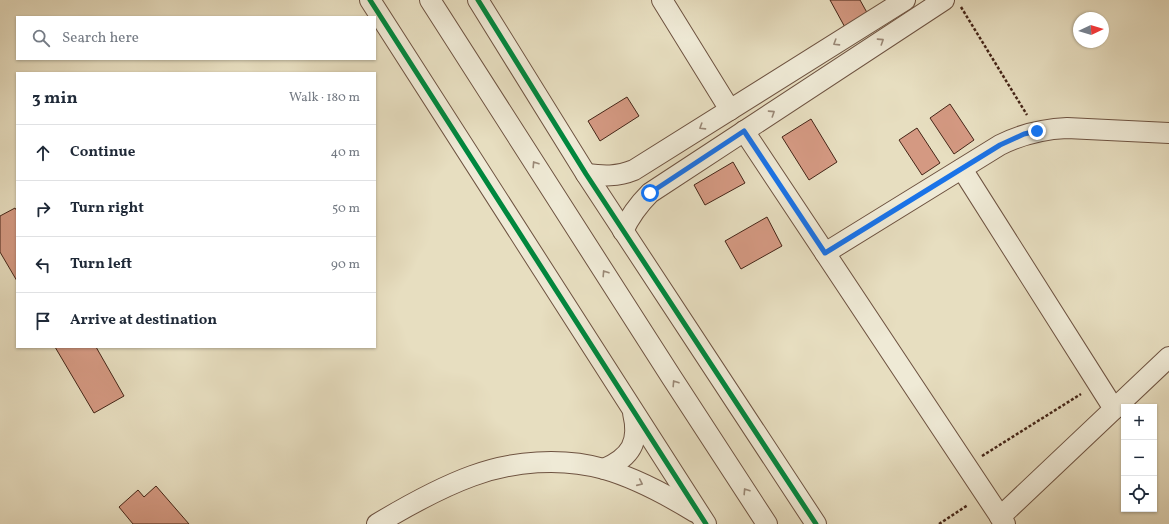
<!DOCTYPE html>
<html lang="en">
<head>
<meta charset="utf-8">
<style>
  :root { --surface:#fff; --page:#f2f2f3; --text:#1f2937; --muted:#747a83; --line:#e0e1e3 }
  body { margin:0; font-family:Vollkorn,serif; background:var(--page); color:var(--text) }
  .controls { position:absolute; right:12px; bottom:12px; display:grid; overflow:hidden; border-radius:0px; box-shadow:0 1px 3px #0004 }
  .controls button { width:36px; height:36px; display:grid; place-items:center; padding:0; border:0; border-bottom:1px solid var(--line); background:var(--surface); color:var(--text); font:20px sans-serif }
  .compass { position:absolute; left:1073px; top:12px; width:36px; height:36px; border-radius:50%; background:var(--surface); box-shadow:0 1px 3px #0004; rotate:86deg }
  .stop { position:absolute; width:12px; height:12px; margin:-9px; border:3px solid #1a73e8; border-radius:50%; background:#fff }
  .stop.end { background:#1a73e8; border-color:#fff; box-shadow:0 1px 4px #0008 }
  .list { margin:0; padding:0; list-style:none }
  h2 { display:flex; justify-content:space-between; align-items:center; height:52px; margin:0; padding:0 16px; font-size:17px }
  h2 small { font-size:13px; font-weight:400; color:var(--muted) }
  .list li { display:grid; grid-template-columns:26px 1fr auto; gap:12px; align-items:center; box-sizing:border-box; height:56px; padding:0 16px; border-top:1px solid var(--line) }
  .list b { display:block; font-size:15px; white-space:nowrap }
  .list em { font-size:13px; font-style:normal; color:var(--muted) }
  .icon { flex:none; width:22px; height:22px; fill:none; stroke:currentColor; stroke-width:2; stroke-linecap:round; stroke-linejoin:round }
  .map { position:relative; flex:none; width:1169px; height:524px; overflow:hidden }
  .search { position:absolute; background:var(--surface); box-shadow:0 1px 3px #0004; left:16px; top:16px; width:360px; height:44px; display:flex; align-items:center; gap:10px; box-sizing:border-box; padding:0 14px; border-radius:0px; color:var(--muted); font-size:15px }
  .panel { position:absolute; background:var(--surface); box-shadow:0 1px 3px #0004; left:16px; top:72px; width:360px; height:276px; border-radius:0px }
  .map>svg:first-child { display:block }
</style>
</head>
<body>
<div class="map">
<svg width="1169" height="524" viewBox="0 0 1169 524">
  <rect width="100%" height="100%" fill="#e7dec0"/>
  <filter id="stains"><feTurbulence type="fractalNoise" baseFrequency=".005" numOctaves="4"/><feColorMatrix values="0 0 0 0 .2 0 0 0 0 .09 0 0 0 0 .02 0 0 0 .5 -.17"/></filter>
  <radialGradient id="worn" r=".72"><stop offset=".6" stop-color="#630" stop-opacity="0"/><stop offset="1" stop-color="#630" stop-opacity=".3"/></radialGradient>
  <!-- building -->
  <g fill="#d49982" stroke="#452517">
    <polygon points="830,0 860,0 870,18 847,31"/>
    <polygon points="627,97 639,116 600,141 588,121"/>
    <polygon points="950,104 974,140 954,154 930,118"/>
    <polygon points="811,119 837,162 809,180 782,137"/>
    <polygon points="917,128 940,163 922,175 899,140"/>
    <polygon points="733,162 745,183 705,205 694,185"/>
    <polygon points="15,208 17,211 17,281 0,252 0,216"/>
    <polygon points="767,217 782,246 741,269 725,241"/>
    <polygon points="55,347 96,347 124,396 94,413"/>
    <polygon points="156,486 189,524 133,524 119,507 138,490 144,497"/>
  </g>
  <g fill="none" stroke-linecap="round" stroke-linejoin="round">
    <defs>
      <g id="minor">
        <polyline points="370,0 706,524"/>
        <polyline points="430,0 672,378 767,524"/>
        <polyline points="478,0 586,174 816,524"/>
        <polyline points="662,0 730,110"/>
        <polyline points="744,131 1005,524"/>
        <polyline points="962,169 1114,409"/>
        <path d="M586 174C603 176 617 177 634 170L905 0"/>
        <path d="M623 231C630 216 638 205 650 193L944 0"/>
        <path d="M825 253 1000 145C1022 134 1043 129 1067 128L1169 133"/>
        <path d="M604 469C631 457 640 442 633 413"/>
        <polyline points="1000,517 1169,357"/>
        <path d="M377 524C407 506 439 488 472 476 512 461 562 457 604 469 636 478 667 495 695 512"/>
      </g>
    </defs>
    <!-- minor casing -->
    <use href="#minor" stroke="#6e5341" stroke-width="22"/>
    <!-- path -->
    <g stroke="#452517" stroke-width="2.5" stroke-dasharray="3 2" stroke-linecap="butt">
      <polyline points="961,7 1027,115"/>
      <polyline points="982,456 1081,394"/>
      <polyline points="939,524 968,505"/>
    </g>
    <!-- minor -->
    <use href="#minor" stroke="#efead6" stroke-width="20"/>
    <defs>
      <g id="cycleway">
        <polyline points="370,0 706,524"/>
        <polyline points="478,0 586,174 816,524"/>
      </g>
    </defs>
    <!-- cycleway casing -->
    <use href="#cycleway" stroke="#efead6" stroke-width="8"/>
    <!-- cycleway -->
    <use href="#cycleway" stroke="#00873e" stroke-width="5"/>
  </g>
  <!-- one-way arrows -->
  <defs><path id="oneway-chevron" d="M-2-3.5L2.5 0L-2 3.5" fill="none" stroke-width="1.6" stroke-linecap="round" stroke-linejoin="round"/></defs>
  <g stroke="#9a8876">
    <use href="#oneway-chevron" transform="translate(881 41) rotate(-33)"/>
    <use href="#oneway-chevron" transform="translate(836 43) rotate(148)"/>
    <use href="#oneway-chevron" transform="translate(772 113) rotate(-33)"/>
    <use href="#oneway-chevron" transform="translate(702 127) rotate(148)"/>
    <use href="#oneway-chevron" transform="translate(535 164) rotate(-123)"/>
    <use href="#oneway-chevron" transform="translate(605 273) rotate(-123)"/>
    <use href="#oneway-chevron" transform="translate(675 383) rotate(-123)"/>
    <use href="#oneway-chevron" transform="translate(640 483) rotate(24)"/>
    <use href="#oneway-chevron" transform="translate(746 491) rotate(-123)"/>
  </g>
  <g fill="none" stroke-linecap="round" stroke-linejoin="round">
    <!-- route -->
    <polyline stroke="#1a73e8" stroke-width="5" points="650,193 744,131 825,253 1000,145 1024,134 1037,131"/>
  </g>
  <rect width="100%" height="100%" filter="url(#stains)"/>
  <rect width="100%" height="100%" fill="url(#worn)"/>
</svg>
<div class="controls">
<button>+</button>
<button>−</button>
<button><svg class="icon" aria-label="locate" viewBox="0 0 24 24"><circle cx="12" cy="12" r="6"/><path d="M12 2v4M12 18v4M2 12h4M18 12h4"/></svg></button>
</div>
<svg class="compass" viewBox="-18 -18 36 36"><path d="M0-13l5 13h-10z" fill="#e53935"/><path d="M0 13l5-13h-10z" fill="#747a83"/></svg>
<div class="stop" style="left:650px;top:193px"></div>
<div class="stop end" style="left:1037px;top:131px"></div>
<div class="search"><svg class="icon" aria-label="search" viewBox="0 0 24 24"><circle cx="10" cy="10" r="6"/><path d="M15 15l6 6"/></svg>Search here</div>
<section class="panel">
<h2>3 min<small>Walk · 180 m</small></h2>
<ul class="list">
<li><svg class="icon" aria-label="ahead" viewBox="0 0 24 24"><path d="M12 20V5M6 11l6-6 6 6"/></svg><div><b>Continue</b></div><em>40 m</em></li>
<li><svg class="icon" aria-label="right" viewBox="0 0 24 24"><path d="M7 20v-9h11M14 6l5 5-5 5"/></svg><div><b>Turn right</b></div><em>50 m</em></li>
<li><svg class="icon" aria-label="left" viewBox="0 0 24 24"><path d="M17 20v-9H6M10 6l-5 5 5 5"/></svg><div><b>Turn left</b></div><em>90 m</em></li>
<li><svg class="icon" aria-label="arrive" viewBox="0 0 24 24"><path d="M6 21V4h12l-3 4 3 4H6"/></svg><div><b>Arrive at destination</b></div></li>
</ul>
</section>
</div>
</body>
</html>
